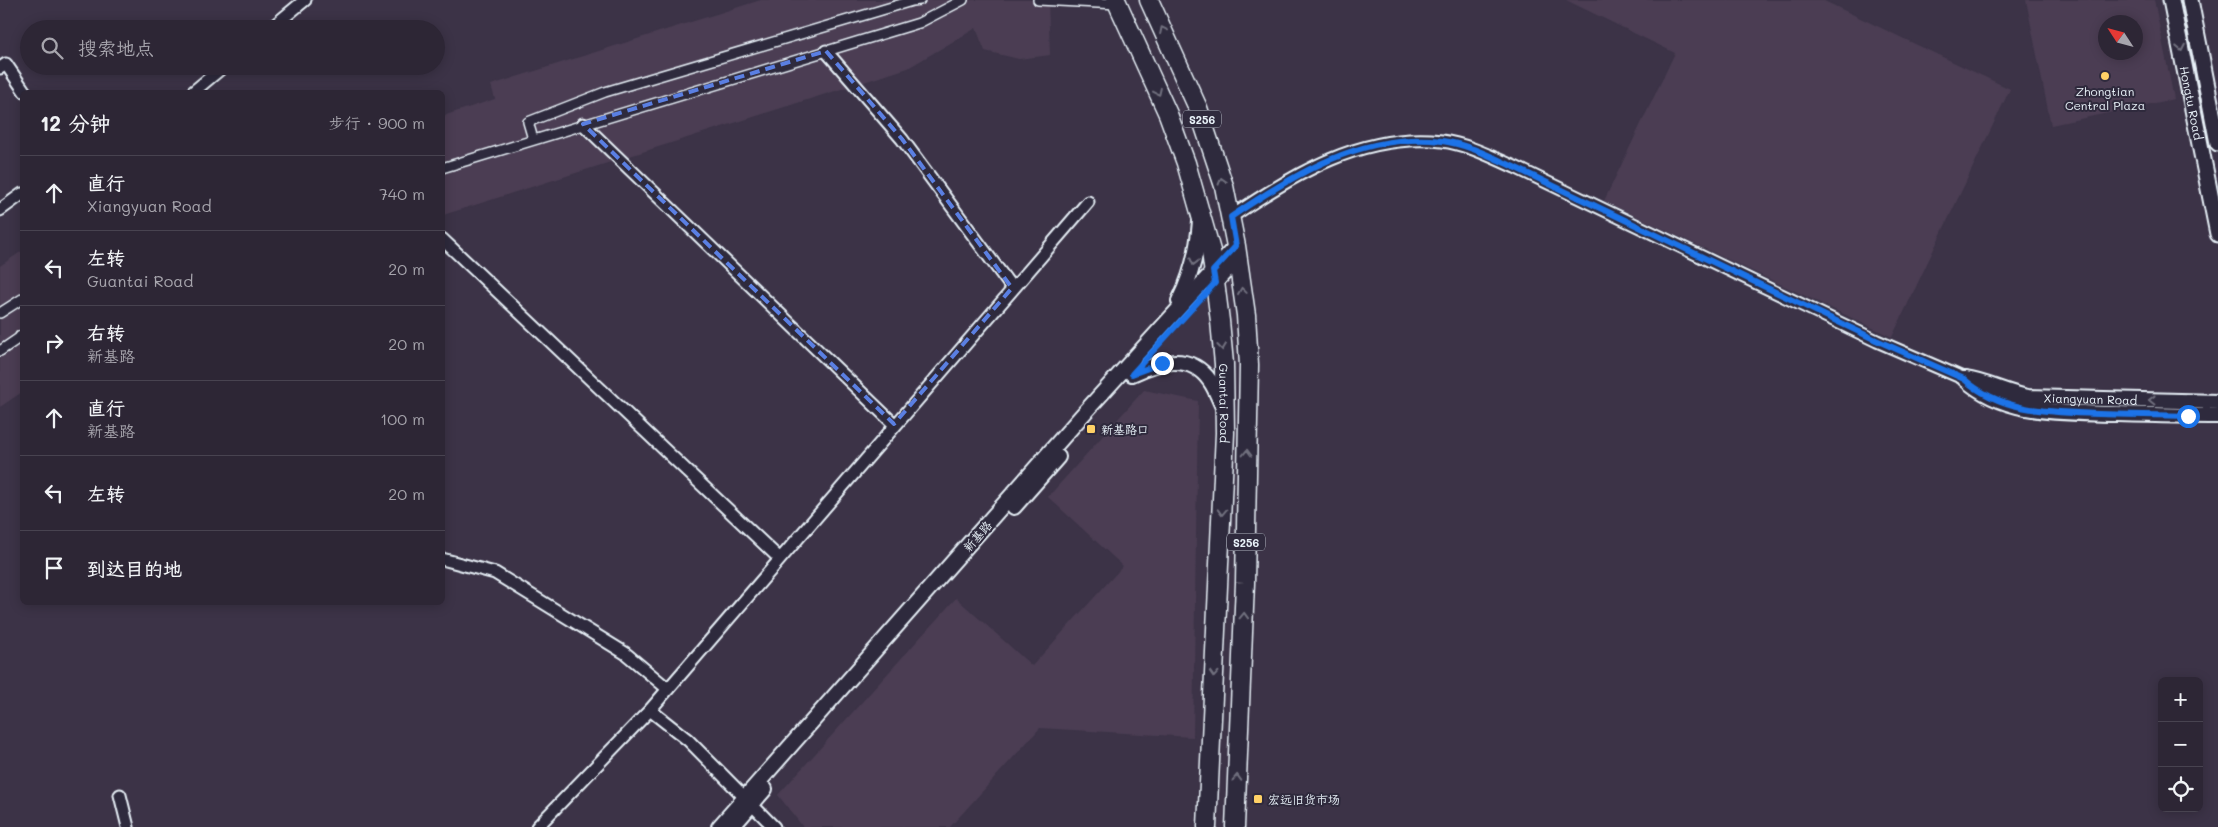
<!DOCTYPE html>
<html lang="zh">
<head>
<meta charset="utf-8">
<style>
  :root { --surface:#2d2635; --page:#352e3d; --text:#f1f3f6; --muted:#a7a5ad; --line:#484350 }
  body { margin:0; font-family:Mali,"LXGW WenKai TC",sans-serif; background:var(--page); color:var(--text) }
  .controls { position:absolute; right:15px; bottom:15px; display:grid; overflow:hidden; border-radius:8px; box-shadow:0 2px 12px #0003 }
  .controls button { width:45px; height:45px; display:grid; place-items:center; padding:0; border:0; border-bottom:1px solid var(--line); background:var(--surface); color:var(--text); font:25px sans-serif }
  .compass { position:absolute; left:2098px; top:15px; width:45px; height:45px; border-radius:50%; background:var(--surface); box-shadow:0 2px 12px #0003; rotate:306deg }
  .stop { position:absolute; width:15px; height:15px; margin:-11px; border:4px solid #1a73e8; border-radius:50%; background:#fff }
  .stop.end { background:#1a73e8; border-color:#fff; box-shadow:0 1px 5px #0008 }
  .list { margin:0; padding:0; list-style:none }
  h2 { display:flex; justify-content:space-between; align-items:center; height:65px; margin:0; padding:0 20px; font-size:21px }
  h2 small { font-size:16px; font-weight:400; color:var(--muted) }
  .list li { display:grid; grid-template-columns:32px 1fr auto; gap:15px; align-items:center; box-sizing:border-box; height:75px; padding:0 20px; border-top:1px solid var(--line) }
  .list b { display:block; font-size:19px; white-space:nowrap }
  .list p { margin:0; font-size:16px; white-space:nowrap; color:var(--muted) }
  .list em { font-size:16px; font-style:normal; color:var(--muted) }
  .icon { flex:none; width:28px; height:28px; fill:none; stroke:currentColor; stroke-width:2; stroke-linecap:round; stroke-linejoin:round }
  .map { position:relative; flex:none; width:2218px; height:827px; overflow:hidden }
  .search { position:absolute; background:var(--surface); box-shadow:0 2px 12px #0003; left:20px; top:20px; width:425px; height:55px; display:flex; align-items:center; gap:12px; box-sizing:border-box; padding:0 18px; border-radius:28px; color:var(--muted); font-size:19px }
  .panel { position:absolute; background:var(--surface); box-shadow:0 2px 12px #0003; left:20px; top:90px; width:425px; height:515px; border-radius:8px }
  .map>svg:first-child { display:block }
</style>
</head>
<body>
<div class="map">
<svg width="2218" height="827" viewBox="0 0 2218 827">
  <rect width="100%" height="100%" fill="#3c3347"/>
  <filter id="ink" filterUnits="userSpaceOnUse"><feTurbulence type="fractalNoise" baseFrequency=".02" numOctaves="2"/><feDisplacementMap in="SourceGraphic" scale="10" xChannelSelector="R" yChannelSelector="G"/><feConvolveMatrix kernelMatrix="1 2 1 2 8 2 1 2 1" color-interpolation-filters="sRGB"/></filter>
  <g filter="url(#ink)">
    <!-- built -->
    <g fill="#4b3e53" fill-rule="evenodd">
      <polygon points="761,0 1048,0 1050,55 1019,59 985,51 976,28 908,68 443,215 443,116 495,99 491,85"/>
      <polygon points="1566,0 1822,0 2010,89 1892,337 1604,201 1675,53"/>
      <path d="M2026 0H2154L2174 99 2051 125ZM2106 22H2136V52H2106Z"/>
      <polygon points="22,251 22,392 0,407 0,266"/>
      <polygon points="1144,390 1198,401 1193,737 1040,728 950,827 803,827 778,795 956,598 1032,666 1123,566 1048,497"/>
    </g>
    <g fill="none" stroke-linecap="round" stroke-linejoin="round">
      <defs>
        <g id="pedestrian">
          <polyline points="1038,0 1118,4"/>
          <polyline points="533,139 528,122 605,92 912,1 920,0"/>
          <polyline points="442,168 919,23 963,0"/>
          <polyline points="0,313 22,299"/>
          <polyline points="0,351 22,336"/>
        </g>
        <g id="minor">
          <polyline points="270,29 305,0"/>
          <polyline points="826,51 902,139 1012,288"/>
          <polyline points="0,68 6,64 25,92"/>
          <polyline points="193,92 224,66"/>
          <polyline points="583,124 894,424"/>
          <polyline points="0,210 22,194"/>
          <path d="M1231 217C1294 174 1363 132 1442 141 1467 144 1492 157 1515 167L1877 341 1965 379"/>
          <polyline points="442,239 779,558"/>
          <polyline points="21,337 22,339"/>
          <polyline points="442,559 495,573 625,653 668,689"/>
          <polyline points="650,710 688,740 774,827"/>
          <polyline points="120,795 128,827"/>
          <polyline points="537,827 650,710 1088,202"/>
        </g>
        <g id="tertiary">
          <polyline points="1213,285 1238,258"/>
          <path d="M1179 301C1192 275 1198 249 1200 221"/>
          <path d="M1132 374C1158 362 1190 352 1210 381 1216 389 1219 400 1224 409"/>
          <path d="M1965 379C2006 416 2062 412 2114 414 2149 415 2183 416 2218 416"/>
          <path id="s1" d="M1965 379C1987 382 2006 393 2028 397L2218 402"/>
          <polyline points="1014,507 1058,457"/>
          <polyline points="719,827 1086,411 1236,246"/>
          <polyline points="732,827 765,789"/>
        </g>
        <g id="secondary">
          <path id="s2" d="M2171 0 2218 234"/>
          <polyline points="2190,0 2218,143"/>
        </g>
        <g id="primary">
          <path id="s3" d="M1116 0 1168 114 1186 163 1211 251 1220 321 1224 364 1225 433 1207 827"/>
          <polyline points="1149,0 1198,108 1224,186 1236,246 1246,315 1249,365 1245,583 1235,827"/>
        </g>
      </defs>
      <!-- pedestrian casing -->
      <use href="#pedestrian" stroke="#e8f1f8" stroke-width="12"/>
      <!-- minor casing -->
      <use href="#minor" stroke="#e8f1f8" stroke-width="15"/>
      <!-- tertiary casing -->
      <use href="#tertiary" stroke="#e8f1f8" stroke-width="18"/>
      <!-- secondary casing -->
      <use href="#secondary" stroke="#e8f1f8" stroke-width="19"/>
      <!-- primary casing -->
      <use href="#primary" stroke="#e8f1f8" stroke-width="21"/>
      <!-- pedestrian -->
      <use href="#pedestrian" stroke="#2f2a3d" stroke-width="9"/>
      <!-- minor -->
      <use href="#minor" stroke="#2f2a3d" stroke-width="11"/>
      <!-- tertiary -->
      <use href="#tertiary" stroke="#2f2a3d" stroke-width="14"/>
      <!-- secondary -->
      <use href="#secondary" stroke="#2f2a3d" stroke-width="15"/>
      <!-- primary -->
      <use href="#primary" stroke="#2f2a3d" stroke-width="18"/>
    </g>
    <!-- one-way arrows -->
    <defs><path id="oneway-chevron" d="M-2-3.5L2.5 0L-2 3.5" fill="none" stroke-width="1.6" stroke-linecap="round" stroke-linejoin="round" transform="scale(1.25)"/></defs>
    <g stroke="#70707e">
      <use href="#oneway-chevron" transform="translate(1163 30) rotate(-116)"/>
      <use href="#oneway-chevron" transform="translate(2181 48) rotate(79)"/>
      <use href="#oneway-chevron" transform="translate(1158 92) rotate(65)"/>
      <use href="#oneway-chevron" transform="translate(1222 181) rotate(-107)"/>
      <use href="#oneway-chevron" transform="translate(1194 262) rotate(104)"/>
      <use href="#oneway-chevron" transform="translate(1242 291) rotate(-98)"/>
      <use href="#oneway-chevron" transform="translate(1222 347) rotate(84)"/>
      <use href="#oneway-chevron" transform="translate(2152 400) rotate(-179)"/>
      <use href="#oneway-chevron" transform="translate(1247 453) rotate(-89)"/>
      <use href="#oneway-chevron" transform="translate(1222 512) rotate(92)"/>
      <use href="#oneway-chevron" transform="translate(1244 616) rotate(-88)"/>
      <use href="#oneway-chevron" transform="translate(1214 674) rotate(93)"/>
      <use href="#oneway-chevron" transform="translate(1237 778) rotate(-88)"/>
    </g>
  </g>
  <g fill="none" stroke-linecap="round" stroke-linejoin="round" filter="url(#ink)">
    <!-- route -->
    <path stroke="#1a73e8" stroke-width="6" d="M1162 363 1132 374 1215 283 1213 271 1236 246 1231 217C1294 174 1363 132 1442 141 1467 144 1492 157 1514 167L1876 340 1964 379C2002 413 2051 412 2099 414 2128 415 2158 415 2188 416"/>
  </g>
  <!-- marked area -->
  <path fill="none" stroke="#5a7fe2" stroke-width="4" stroke-dasharray="10 6" stroke-linejoin="round" d="M826 51 902 139 1012 288 894 424 583 124Z"/>
  <!-- markers -->
  <g fill="#ffd166" stroke="#2f2a3d" stroke-width="2">
    <circle cx="2105" cy="76" r="5"/>
    <rect x="1086" y="424" width="10" height="10" rx="2.5"/>
    <rect x="1253" y="794" width="10" height="10" rx="2.5"/>
  </g>
  <g text-anchor="middle" dominant-baseline="central" stroke-width="4" stroke-linejoin="round" paint-order="stroke">
    <!-- shield labels -->
    <g fill="#2f2a3d" stroke="#b0b5c0" stroke-width="1">
      <rect x="1183" y="110.5" width="38" height="17" rx="4"/>
      <rect x="1227" y="533.5" width="38" height="17" rx="4"/>
    </g>
    <g font-size="11" font-weight="bold" fill="#e8f1f8">
      <text x="1202" y="119">S256</text>
      <text x="1246" y="542">S256</text>
    </g>
    <!-- poi labels -->
    <g font-size="12" fill="#e8f1f8" stroke="#2f2a3d" text-anchor="start">
      <text x="2105" y="91" text-anchor="middle">Zhongtian<tspan x="2105" dy="14">Central Plaza</tspan></text>
      <text x="1101" y="429">新基路口</text>
      <text x="1268" y="799">宏远旧货市场</text>
    </g>
    <!-- street labels -->
    <g font-size="12" fill="#e8f1f8" stroke="#2f2a3d">
      <text stroke="none"><textPath href="#s2" startOffset="105">Hongtu Road</textPath></text>
      <text stroke="none"><textPath href="#s1" startOffset="128">Xiangyuan Road</textPath></text>
      <text stroke="none"><textPath href="#s3" startOffset="422">Guantai Road</textPath></text>
      <text transform="translate(977 536) rotate(-49)">新基路</text>
    </g>
  </g>
</svg>
<div class="controls">
<button>+</button>
<button>−</button>
<button><svg class="icon" aria-label="locate" viewBox="0 0 24 24"><circle cx="12" cy="12" r="6"/><path d="M12 2v4M12 18v4M2 12h4M18 12h4"/></svg></button>
</div>
<svg class="compass" viewBox="-18 -18 36 36"><path d="M0-13l5 13h-10z" fill="#e53935"/><path d="M0 13l5-13h-10z" fill="#a7a5ad"/></svg>
<div class="stop" style="left:2188px;top:416px"></div>
<div class="stop end" style="left:1162px;top:363px"></div>
<div class="search"><svg class="icon" aria-label="search" viewBox="0 0 24 24"><circle cx="10" cy="10" r="6"/><path d="M15 15l6 6"/></svg>搜索地点</div>
<section class="panel">
<h2>12 分钟<small>步行 · 900 m</small></h2>
<ul class="list">
<li><svg class="icon" aria-label="ahead" viewBox="0 0 24 24"><path d="M12 20V5M6 11l6-6 6 6"/></svg><div><b>直行</b><p>Xiangyuan Road</p></div><em>740 m</em></li>
<li><svg class="icon" aria-label="left" viewBox="0 0 24 24"><path d="M17 20v-9H6M10 6l-5 5 5 5"/></svg><div><b>左转</b><p>Guantai Road</p></div><em>20 m</em></li>
<li><svg class="icon" aria-label="right" viewBox="0 0 24 24"><path d="M7 20v-9h11M14 6l5 5-5 5"/></svg><div><b>右转</b><p>新基路</p></div><em>20 m</em></li>
<li><svg class="icon" aria-label="ahead" viewBox="0 0 24 24"><path d="M12 20V5M6 11l6-6 6 6"/></svg><div><b>直行</b><p>新基路</p></div><em>100 m</em></li>
<li><svg class="icon" aria-label="left" viewBox="0 0 24 24"><path d="M17 20v-9H6M10 6l-5 5 5 5"/></svg><div><b>左转</b></div><em>20 m</em></li>
<li><svg class="icon" aria-label="arrive" viewBox="0 0 24 24"><path d="M6 21V4h12l-3 4 3 4H6"/></svg><div><b>到达目的地</b></div></li>
</ul>
</section>
</div>
</body>
</html>
